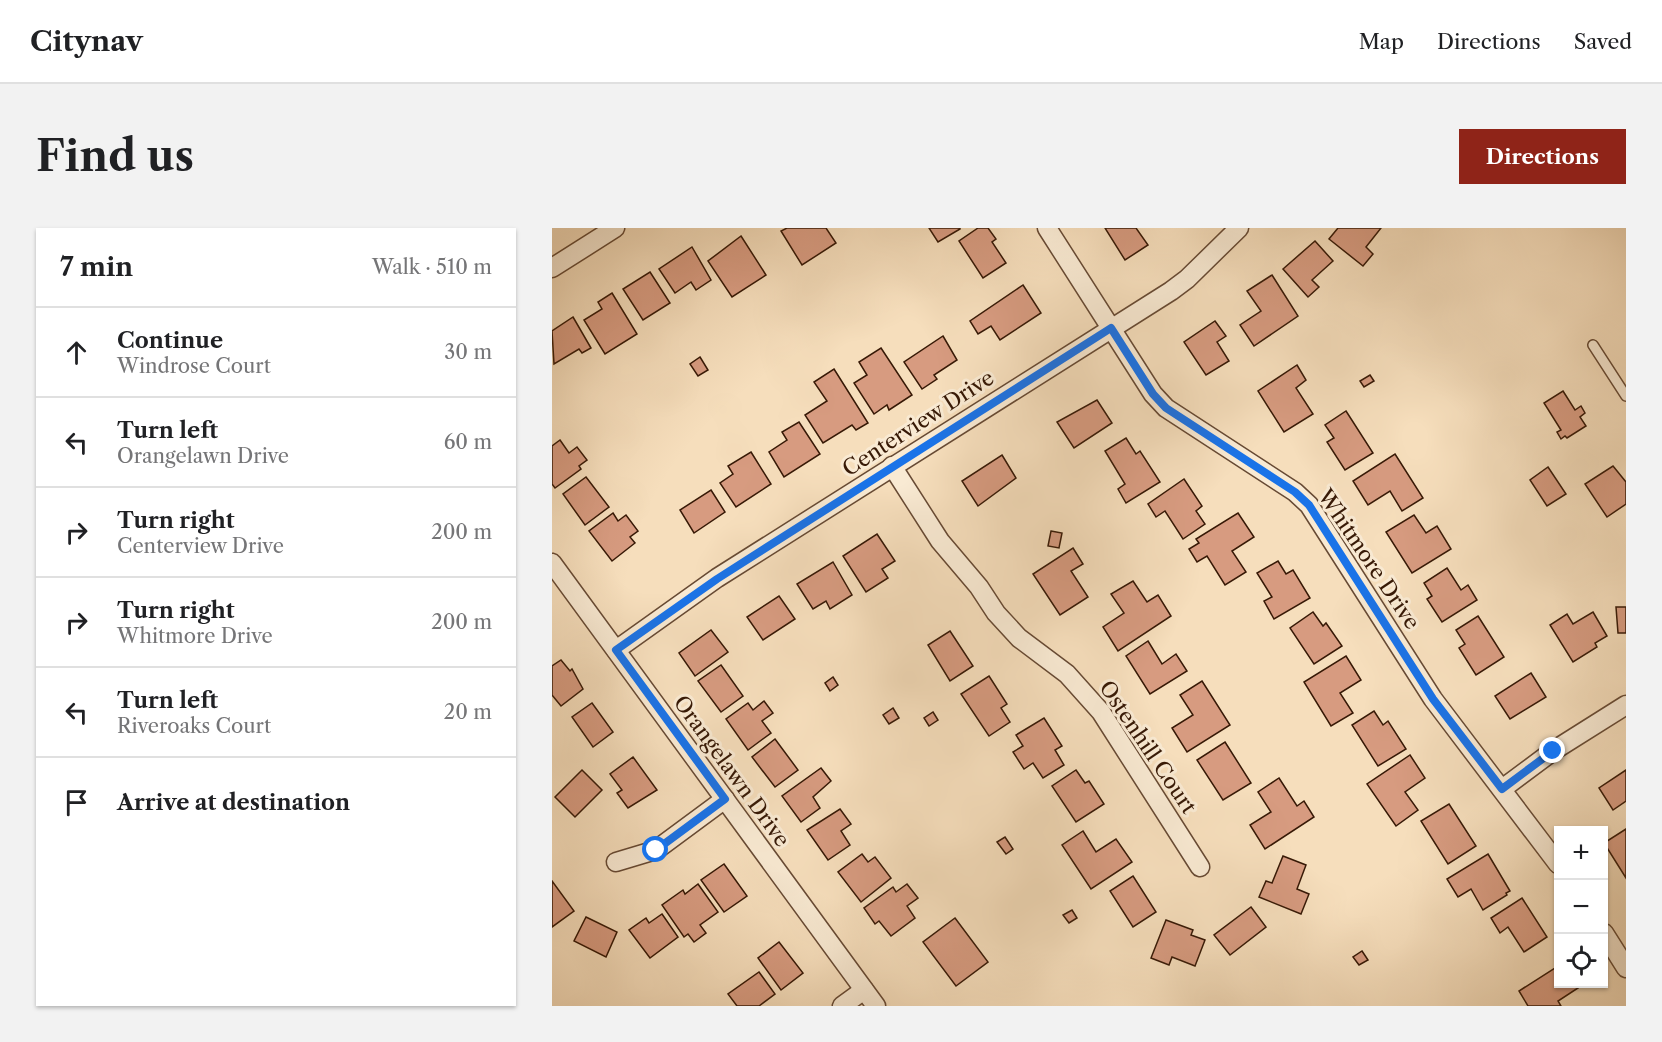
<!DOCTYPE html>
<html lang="en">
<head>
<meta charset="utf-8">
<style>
  :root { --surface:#fff; --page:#f2f2f2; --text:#202124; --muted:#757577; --line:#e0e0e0; --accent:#8f2418 }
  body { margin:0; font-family:"Libre Caslon Text",serif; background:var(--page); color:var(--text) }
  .controls { position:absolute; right:18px; bottom:18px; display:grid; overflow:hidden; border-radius:0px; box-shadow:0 2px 4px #0004 }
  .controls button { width:54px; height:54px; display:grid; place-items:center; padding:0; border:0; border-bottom:2px solid var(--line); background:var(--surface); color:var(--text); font:30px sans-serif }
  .stop { position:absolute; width:18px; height:18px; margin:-14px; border:4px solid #1a73e8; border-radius:50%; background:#fff }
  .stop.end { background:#1a73e8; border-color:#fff; box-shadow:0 2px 6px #0008 }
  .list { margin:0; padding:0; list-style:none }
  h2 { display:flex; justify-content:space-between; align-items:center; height:78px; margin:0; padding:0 24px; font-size:26px }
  h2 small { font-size:20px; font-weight:400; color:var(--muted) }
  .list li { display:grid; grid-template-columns:39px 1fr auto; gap:18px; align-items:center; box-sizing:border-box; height:90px; padding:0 24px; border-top:2px solid var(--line) }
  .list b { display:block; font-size:22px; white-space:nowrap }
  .list p { margin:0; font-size:20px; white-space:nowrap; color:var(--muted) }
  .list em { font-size:20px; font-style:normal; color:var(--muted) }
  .icon { flex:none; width:33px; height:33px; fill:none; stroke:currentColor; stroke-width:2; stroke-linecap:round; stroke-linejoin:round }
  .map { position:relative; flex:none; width:1074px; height:778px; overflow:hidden; border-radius:0px }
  header { display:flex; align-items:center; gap:36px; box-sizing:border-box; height:84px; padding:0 30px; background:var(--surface); border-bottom:2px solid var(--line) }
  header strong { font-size:28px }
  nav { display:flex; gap:33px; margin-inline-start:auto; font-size:21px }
  .intro { display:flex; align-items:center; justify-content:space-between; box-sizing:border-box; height:144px; padding:0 36px }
  h1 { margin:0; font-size:42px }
  .button { padding:15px 27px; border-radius:0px; background:var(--accent); color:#fff; font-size:21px; font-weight:700 }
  main { display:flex; gap:36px; padding:0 36px }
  aside { flex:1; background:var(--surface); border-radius:0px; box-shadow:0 2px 4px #0004 }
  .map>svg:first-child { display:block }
</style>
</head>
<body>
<header>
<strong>Citynav</strong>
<nav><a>Map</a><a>Directions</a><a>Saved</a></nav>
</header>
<div class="intro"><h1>Find us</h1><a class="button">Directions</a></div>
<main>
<aside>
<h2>7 min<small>Walk · 510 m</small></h2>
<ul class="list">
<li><svg class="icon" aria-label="ahead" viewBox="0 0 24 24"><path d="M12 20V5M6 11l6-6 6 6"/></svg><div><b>Continue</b><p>Windrose Court</p></div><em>30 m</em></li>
<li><svg class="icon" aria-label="left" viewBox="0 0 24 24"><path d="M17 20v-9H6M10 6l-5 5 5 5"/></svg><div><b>Turn left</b><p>Orangelawn Drive</p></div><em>60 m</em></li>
<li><svg class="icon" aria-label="right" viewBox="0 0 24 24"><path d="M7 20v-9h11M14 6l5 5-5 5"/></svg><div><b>Turn right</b><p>Centerview Drive</p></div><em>200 m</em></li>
<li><svg class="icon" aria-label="right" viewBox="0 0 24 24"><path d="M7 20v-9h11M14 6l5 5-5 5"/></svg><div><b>Turn right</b><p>Whitmore Drive</p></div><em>200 m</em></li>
<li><svg class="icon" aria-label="left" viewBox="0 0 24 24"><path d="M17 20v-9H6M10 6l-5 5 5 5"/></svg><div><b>Turn left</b><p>Riveroaks Court</p></div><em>20 m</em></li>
<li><svg class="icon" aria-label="arrive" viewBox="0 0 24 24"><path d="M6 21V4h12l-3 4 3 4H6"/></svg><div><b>Arrive at destination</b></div></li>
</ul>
</aside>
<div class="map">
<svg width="1074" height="778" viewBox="0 0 1074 778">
  <rect width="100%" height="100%" fill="#f6debc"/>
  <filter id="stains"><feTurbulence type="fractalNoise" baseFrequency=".00333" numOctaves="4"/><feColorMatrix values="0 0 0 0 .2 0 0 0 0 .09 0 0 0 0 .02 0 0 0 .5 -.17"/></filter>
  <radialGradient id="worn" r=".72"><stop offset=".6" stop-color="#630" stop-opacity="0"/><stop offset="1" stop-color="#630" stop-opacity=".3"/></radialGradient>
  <!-- building -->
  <g fill="#d79b80" stroke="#371906" stroke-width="1.5">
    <polygon points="235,0 274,0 284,15 250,37 229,3"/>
    <polygon points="377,0 408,0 408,1 386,14"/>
    <polygon points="426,0 436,0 444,11 440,14 454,35 431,50 407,13"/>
    <polygon points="553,0 584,0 596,17 573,32"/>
    <polygon points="786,0 829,0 814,19 821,26 811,38 777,11"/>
    <polygon points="189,8 214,47 180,69 156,33"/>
    <polygon points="763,13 781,33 760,52 767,59 756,69 731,41"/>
    <polygon points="140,19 159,52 144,62 139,54 123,65 107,41"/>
    <polygon points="98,44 118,75 91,92 71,61"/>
    <polygon points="720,47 746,88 702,118 688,97 709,83 695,63"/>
    <polygon points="471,57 489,85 448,112 439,98 426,106 418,93"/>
    <polygon points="60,65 85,106 53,126 32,92 50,81 46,74"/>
    <polygon points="21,89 39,120 30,125 27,121 2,136 0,103"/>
    <polygon points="663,93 674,108 665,114 677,133 654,147 632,114"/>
    <polygon points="391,108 405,132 382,147 385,151 370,161 352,134"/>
    <polygon points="329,120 360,167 337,182 335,177 322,186 302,155 315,147 307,134"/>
    <polygon points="148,129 156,142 146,148 138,136"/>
    <polygon points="745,137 754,152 744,160 761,186 732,204 706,163"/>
    <polygon points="282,141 316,195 304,202 300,197 271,215 253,187 275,173 262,154"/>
    <polygon points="818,147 822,153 812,159 808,153"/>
    <polygon points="1011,163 1023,182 1029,178 1033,185 1028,189 1034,198 1015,210 1013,208 1009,211 1005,204 1009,202 992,175"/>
    <polygon points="545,172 560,195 522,220 505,194"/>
    <polygon points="794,183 821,225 793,242 775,214 782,210 773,197"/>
    <polygon points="247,194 268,226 232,249 217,224 235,212 230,204"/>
    <polygon points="574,210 584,226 588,223 608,254 574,275 566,261 573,256 553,223"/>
    <polygon points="8,212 17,225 25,219 35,232 27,238 29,241 3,260 0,256 0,218"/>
    <polygon points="199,224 219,256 184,279 168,255 181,246 176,238"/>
    <polygon points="843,226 871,270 850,283 838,263 816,277 801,253"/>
    <polygon points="450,227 464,250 426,278 410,253"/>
    <polygon points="1061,238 1074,254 1074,276 1055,289 1033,256"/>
    <polygon points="996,239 1014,266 995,278 978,252"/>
    <polygon points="34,249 57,279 33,297 11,266"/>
    <polygon points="632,251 650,278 644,283 653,296 631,311 613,283 604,289 596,276"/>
    <polygon points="159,262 173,284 142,305 128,282"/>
    <polygon points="61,285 66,293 74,287 86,303 78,309 83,315 60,333 37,303"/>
    <polygon points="686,285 702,309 680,323 694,344 673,357 655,328 645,334 637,321 647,315 644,311"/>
    <polygon points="862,287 874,305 885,298 899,321 860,345 834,304"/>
    <polygon points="499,303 510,305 507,320 496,318"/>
    <polygon points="325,306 343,333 330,341 336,350 314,364 291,328"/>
    <polygon points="521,320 531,336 519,343 536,369 508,387 481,346"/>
    <polygon points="726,333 734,346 741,342 758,370 722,391 712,373 720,369 705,345"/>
    <polygon points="281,334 300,367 278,381 274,373 261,381 245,356"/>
    <polygon points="895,340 909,362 916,357 925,372 890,394 875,371 880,368 872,355"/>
    <polygon points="581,353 595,374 606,367 619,388 566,423 551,399 572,385 559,366"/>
    <polygon points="227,368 243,391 211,412 195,389"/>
    <polygon points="1064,379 1074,379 1074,405 1066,405"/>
    <polygon points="761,384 771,398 774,395 790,418 762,436 738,400"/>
    <polygon points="1041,384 1055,408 1043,415 1045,419 1021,434 998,397 1015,386 1021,396"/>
    <polygon points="926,388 952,429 924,447 907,420 913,416 904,402"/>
    <polygon points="159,402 176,424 143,448 127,425"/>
    <polygon points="398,403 421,438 398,453 376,417"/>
    <polygon points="596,413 610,436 624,426 635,443 598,466 574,428"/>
    <polygon points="794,428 809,452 788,465 801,485 779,498 752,454"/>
    <polygon points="9,432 18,443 20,441 31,461 9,478 0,467 0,438"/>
    <polygon points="169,437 191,468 169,484 146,453"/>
    <polygon points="979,445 994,469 958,491 943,468"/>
    <polygon points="437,448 455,476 449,480 458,494 437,508 409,466"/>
    <polygon points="281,449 286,457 278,463 273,455"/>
    <polygon points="650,453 678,497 635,524 620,500 641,487 628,467"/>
    <polygon points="212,473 221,485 210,493 219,505 196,522 174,491 196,475 201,482"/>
    <polygon points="40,475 61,504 41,519 20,489"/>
    <polygon points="341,480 347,490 337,496 331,487"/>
    <polygon points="822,483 831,497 836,493 854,521 826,538 800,497"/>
    <polygon points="381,484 386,492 377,498 372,490"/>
    <polygon points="492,490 510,518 503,522 512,537 491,550 481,535 472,541 461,524 471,518 464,507"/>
    <polygon points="223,511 246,542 223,559 200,529"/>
    <polygon points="673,514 699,555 671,572 645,532"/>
    <polygon points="858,527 873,550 853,564 866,582 844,598 815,556"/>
    <polygon points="81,529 105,562 76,580 65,565 70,562 58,546"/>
    <polygon points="269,540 279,553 261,569 268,580 249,594 230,568"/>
    <polygon points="30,542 50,562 23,589 3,569"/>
    <polygon points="524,542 533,555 537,553 552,576 524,594 500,558"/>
    <polygon points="1074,542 1074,573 1061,582 1047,560"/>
    <polygon points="727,550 745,578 752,573 762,589 713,621 698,597 719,584 706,564"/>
    <polygon points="897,576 924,618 896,636 869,593"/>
    <polygon points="288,581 299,596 289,603 298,617 276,632 255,602"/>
    <polygon points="1074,601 1074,650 1052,615"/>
    <polygon points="531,603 544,624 564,611 580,634 539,661 510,617"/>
    <polygon points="453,609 461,621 454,626 445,614"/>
    <polygon points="310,626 316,634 323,629 339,650 309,674 286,644"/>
    <polygon points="936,626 958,663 954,665 955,667 931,682 919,661 906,669 895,651"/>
    <polygon points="731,628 754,637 745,661 757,666 749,686 707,669 714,653 720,655"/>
    <polygon points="172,636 195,668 172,684 149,652"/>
    <polygon points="581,648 604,684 581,699 558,663"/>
    <polygon points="0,653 22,683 0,699"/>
    <polygon points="146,656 166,684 148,697 154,705 142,714 136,706 132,709 110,677 131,662 133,666"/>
    <polygon points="355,656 366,670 355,678 363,690 339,708 327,693 323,696 312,680 341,659 344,664"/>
    <polygon points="970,670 995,709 972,724 956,699 948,705 939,690"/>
    <polygon points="699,679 714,699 678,727 662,707"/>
    <polygon points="520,682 525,690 517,695 511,687"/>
    <polygon points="110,686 126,709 98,730 77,702 94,690 97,695"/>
    <polygon points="34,689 65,704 54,729 22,713"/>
    <polygon points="403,690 436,734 404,758 371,714"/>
    <polygon points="614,692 641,702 639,707 653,712 643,738 620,729 617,737 599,730"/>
    <polygon points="227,714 251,745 229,762 206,730"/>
    <polygon points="810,723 816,732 807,737 801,729"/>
    <polygon points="1006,738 1006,756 1023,756 1026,760 1006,773 1009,778 976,778 967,763"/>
    <polygon points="207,744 223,766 207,778 185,778 176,766"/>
  </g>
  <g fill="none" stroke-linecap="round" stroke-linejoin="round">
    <defs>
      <polyline id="service" points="1041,117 1074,168"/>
      <g id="minor">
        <polyline points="495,0 601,166 614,180 743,264 757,277 881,471 1006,636"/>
        <polyline points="0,40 63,0"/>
        <polyline points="340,238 388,313 427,359 444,385 467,410 515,446 549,484 648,639"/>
        <polyline points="0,335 324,778"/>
        <polyline points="64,422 165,350 619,63 635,51 687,0"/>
        <polyline points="950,561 1001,523 1074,477"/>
        <polyline points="64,634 104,622 173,571"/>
        <polyline points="1052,705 1074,740"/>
        <polyline points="290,778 312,762"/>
      </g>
    </defs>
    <!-- service casing -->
    <use href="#service" stroke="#674a34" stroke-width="12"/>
    <!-- minor casing -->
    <use href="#minor" stroke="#674a34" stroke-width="21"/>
    <!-- service -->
    <use href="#service" stroke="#f9ead3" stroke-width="9"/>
    <!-- minor -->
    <use href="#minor" stroke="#f9ead3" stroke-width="18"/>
  </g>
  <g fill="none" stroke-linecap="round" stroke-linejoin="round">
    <!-- route -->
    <polyline stroke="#1a73e8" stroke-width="8" points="104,622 173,571 64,422 165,351 559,100 601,166 614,180 743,264 757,277 881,471 950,561 1001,523"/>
  </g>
  <g text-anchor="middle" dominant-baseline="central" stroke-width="6" stroke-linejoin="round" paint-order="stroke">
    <!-- street labels -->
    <g font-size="21" fill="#371906" stroke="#f9ead3">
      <text transform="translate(366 195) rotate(-33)">Centerview Drive</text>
      <text transform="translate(817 331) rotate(56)">Whitmore Drive</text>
      <text transform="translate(596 519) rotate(56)">Ostenhill Court</text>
      <text transform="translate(180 543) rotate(54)">Orangelawn Drive</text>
    </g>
  </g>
  <rect width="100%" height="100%" filter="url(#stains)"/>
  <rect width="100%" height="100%" fill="url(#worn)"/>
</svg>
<div class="controls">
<button>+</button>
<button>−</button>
<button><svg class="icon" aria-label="locate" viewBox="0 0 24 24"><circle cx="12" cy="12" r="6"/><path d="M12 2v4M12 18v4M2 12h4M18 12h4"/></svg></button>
</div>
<div class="stop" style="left:104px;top:622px"></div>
<div class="stop end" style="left:1001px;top:523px"></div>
</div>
</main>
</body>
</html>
